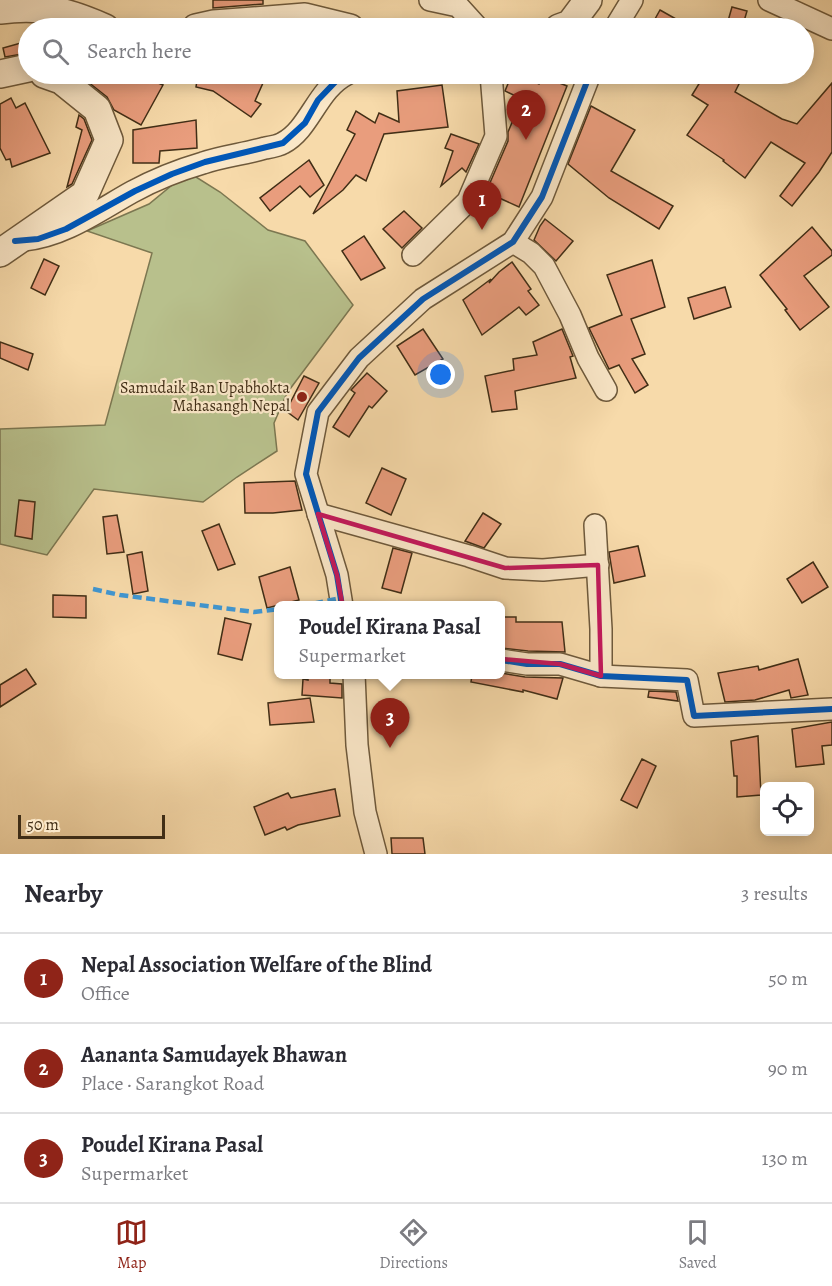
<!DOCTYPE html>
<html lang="en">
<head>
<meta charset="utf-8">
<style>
  :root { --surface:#fff; --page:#f2f2f3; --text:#2b2b33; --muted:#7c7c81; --line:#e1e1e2; --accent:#8f2418 }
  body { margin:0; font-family:Alegreya,serif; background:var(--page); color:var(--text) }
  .controls { position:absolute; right:18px; bottom:18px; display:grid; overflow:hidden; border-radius:9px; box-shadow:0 3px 15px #0003 }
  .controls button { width:54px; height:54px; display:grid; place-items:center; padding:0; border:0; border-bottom:2px solid var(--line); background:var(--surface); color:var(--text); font:30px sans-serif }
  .scale { position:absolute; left:18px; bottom:15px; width:147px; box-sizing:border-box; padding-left:6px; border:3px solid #412e16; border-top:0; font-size:16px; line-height:21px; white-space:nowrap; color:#412e16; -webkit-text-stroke:4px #fae7c8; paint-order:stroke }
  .you { position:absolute; left:441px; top:375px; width:21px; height:21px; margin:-15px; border:4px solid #fff; border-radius:50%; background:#1a73e8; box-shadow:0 0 0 9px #1a73e833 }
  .badge { display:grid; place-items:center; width:39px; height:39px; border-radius:50%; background:var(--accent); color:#fff; font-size:20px; font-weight:700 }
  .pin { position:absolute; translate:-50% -50px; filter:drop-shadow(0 2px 3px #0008) }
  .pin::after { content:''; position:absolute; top:32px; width:21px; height:18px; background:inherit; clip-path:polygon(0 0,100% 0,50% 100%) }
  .popup { position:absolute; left:274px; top:601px; width:231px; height:78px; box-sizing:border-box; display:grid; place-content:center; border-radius:9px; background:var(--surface); filter:drop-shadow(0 2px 4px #0005); font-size:20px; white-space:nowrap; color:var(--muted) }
  .popup b { font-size:22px; color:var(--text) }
  .popup::after { content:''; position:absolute; left:50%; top:100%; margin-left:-12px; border:12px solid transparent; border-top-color:var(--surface) }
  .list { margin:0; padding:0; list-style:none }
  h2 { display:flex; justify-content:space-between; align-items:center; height:78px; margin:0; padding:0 24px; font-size:26px }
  h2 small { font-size:20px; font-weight:400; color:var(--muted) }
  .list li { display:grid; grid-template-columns:39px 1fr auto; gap:18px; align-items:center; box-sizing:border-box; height:90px; padding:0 24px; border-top:2px solid var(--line) }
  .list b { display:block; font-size:22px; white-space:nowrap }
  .list p { margin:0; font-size:20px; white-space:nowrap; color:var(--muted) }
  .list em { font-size:20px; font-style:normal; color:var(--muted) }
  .icon { flex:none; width:33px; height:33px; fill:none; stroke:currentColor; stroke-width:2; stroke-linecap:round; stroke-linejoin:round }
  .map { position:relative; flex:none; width:832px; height:854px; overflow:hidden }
  .search { position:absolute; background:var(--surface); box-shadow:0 3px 15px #0003; left:18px; right:18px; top:18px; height:66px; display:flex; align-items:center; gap:15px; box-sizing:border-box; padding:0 21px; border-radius:33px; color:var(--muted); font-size:22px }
  .sheet { height:348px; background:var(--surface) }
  nav { display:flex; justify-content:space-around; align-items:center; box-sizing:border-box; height:84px; border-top:2px solid var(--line); background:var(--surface); font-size:16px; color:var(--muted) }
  nav a { display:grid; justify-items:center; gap:3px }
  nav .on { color:var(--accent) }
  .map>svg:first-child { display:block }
</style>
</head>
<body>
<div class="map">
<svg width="832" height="854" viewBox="0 0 832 854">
  <rect width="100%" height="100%" fill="#f7daaa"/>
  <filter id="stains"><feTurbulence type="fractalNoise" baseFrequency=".00333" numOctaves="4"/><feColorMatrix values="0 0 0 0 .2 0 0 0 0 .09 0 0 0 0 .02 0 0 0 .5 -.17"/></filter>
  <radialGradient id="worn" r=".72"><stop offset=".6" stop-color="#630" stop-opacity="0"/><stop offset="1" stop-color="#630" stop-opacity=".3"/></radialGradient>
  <!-- green -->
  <polygon fill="#b8c08c" stroke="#7c7751" stroke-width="1.5" points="188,172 220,192 268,230 305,241 353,305 287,393 274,423 277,451 237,477 203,502 94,489 47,555 0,544 0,429 105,425 152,253 87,231 149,204"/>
  <!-- building -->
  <g fill="#e99d7d" stroke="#412e16" stroke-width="1.5">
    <polygon points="213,0 263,0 263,4 213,8"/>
    <polygon points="732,7 747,11 742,28 726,28"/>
    <polygon points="660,10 692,28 650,28"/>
    <polygon points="28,41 28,53 5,57 3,48"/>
    <polygon points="78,74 136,74 163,85 141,125 114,110 107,97"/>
    <polygon points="198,74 267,74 255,101 261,104 251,117 213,91 196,87"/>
    <polygon points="512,74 517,74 539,84 542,76 567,86 519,207 486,192 508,141 508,132 522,99 505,91"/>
    <polygon points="705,74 744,74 735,92 782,119 797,124 832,83 832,152 819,172 792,206 780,196 805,163 771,142 745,178 723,161 724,160 687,135 708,105 692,95"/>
    <polygon points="442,85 448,127 384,134 366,181 356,175 343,190 313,214 355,134 347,130 356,111 375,123 379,113 399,122 397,91"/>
    <polygon points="11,98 16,108 25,103 50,153 12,167 10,159 6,160 0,148 0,104"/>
    <polygon points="591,106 635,130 611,171 673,206 659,229 609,198 568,164"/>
    <polygon points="79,115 84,119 92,140 72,184 67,187 82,130 76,127"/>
    <polygon points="196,120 197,148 160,151 159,163 133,163 133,130"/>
    <polygon points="451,134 479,144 466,172 462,168 441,186 453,151 445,148"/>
    <polygon points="309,160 324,185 310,197 300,186 270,211 260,198"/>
    <polygon points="404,211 422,228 402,248 383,229"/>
    <polygon points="545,219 573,241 556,261 534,240 540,226"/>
    <polygon points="812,227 832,251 832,255 804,276 829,307 800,330 785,310 787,309 760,275"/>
    <polygon points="364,236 385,268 361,280 342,251"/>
    <polygon points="44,259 59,266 45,295 31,288"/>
    <polygon points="652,260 665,307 631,319 645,354 632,359 648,385 635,393 619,365 609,369 589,328 622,315 607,275"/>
    <polygon points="512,262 531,289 528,291 539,305 526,315 519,307 482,335 463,300 491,279 489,283 499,272"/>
    <polygon points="725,287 731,307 694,319 688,298"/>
    <polygon points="423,329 443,359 415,375 397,346"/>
    <polygon points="562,329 573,356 570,357 576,378 515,391 517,409 492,412 485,376 514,370 513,359 537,355 533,342"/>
    <polygon points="0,342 33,354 28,370 0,358"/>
    <polygon points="367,373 387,391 372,408 369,406 349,437 333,427 355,393 351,390"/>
    <polygon points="304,376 319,383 298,420 286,411"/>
    <polygon points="382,468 406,479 391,515 366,503"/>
    <polygon points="295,481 302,510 273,513 245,513 244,483"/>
    <polygon points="19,500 35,502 32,539 15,536"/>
    <polygon points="483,513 501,524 484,548 465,541"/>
    <polygon points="117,515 124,552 107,554 103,517"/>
    <polygon points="219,524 235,564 218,570 202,531"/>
    <polygon points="638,546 645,576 614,583 609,552"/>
    <polygon points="393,548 412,553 401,593 382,588"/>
    <polygon points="142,552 148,591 133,594 127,555"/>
    <polygon points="813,562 828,587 802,603 787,579"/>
    <polygon points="290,567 299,600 267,608 259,577"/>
    <polygon points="53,595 86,596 86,618 53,617"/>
    <polygon points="501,617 516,617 516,622 562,622 565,652 528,651 501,648"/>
    <polygon points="225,618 251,624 242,660 218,654"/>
    <polygon points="798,659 808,695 791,698 789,690 755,700 725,702 718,673 758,666 759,670"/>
    <polygon points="26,669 36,684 0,707 0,685"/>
    <polygon points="501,673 525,677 563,678 557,699 523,690 523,692 471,682 472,675 501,675"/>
    <polygon points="308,675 330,675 330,683 342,684 342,698 302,695 303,679 308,680"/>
    <polygon points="649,691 676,692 678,701 648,697"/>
    <polygon points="310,698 314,722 270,725 268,703"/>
    <polygon points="832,722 832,745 822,746 824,764 796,767 792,729"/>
    <polygon points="758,736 761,795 737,797 737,776 734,776 731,741"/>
    <polygon points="642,759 656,766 637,808 621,800"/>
    <polygon points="335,789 340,816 298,825 287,830 285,827 265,835 254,807 288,793 291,798"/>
    <polygon points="391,838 423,838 425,854 392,854"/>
  </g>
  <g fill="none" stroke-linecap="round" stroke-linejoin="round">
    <defs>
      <g id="minor">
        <polyline points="430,0 458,6 478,28"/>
        <polyline points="769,0 832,29"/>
        <polyline points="615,28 632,0"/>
        <path d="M24 240C64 236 98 211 132 192 154 180 179 170 203 163 223 156 245 154 265 148 271 147 278 146 283 143 310 129 317 89 347 74"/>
        <polyline points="513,242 531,253 544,266 570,315 588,358 606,390"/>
        <polyline points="413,255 468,201 496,136 491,74"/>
        <polyline points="318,514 469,556 505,568 543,570 598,565"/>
        <polyline points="595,525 601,629 601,676"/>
        <polyline points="342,606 337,575 306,474 318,412 359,358 423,299 513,242 542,197 590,74"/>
        <polyline points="501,660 527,664 560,664 601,676 687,680 694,716 832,709"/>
        <polyline points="354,674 357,745 365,812 376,854"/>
      </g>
      <g id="tertiary">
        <path d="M0 10C42 5 67 11 105 28"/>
        <polyline points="196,28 214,24 305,17 350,28"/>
        <polyline points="559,28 570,24 588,0"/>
        <polyline points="0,74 28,68"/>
        <polyline points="0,253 85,194 109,140 97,109 61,80 44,74"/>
      </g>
    </defs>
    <!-- minor casing -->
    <use href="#minor" stroke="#6e593b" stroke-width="24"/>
    <!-- tertiary casing -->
    <use href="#tertiary" stroke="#6e593b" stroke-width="30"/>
    <!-- minor -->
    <use href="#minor" stroke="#fae7c8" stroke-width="21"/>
    <!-- tertiary -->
    <use href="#tertiary" stroke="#fae7c8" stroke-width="27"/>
    <!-- quiet -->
    <g stroke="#3f97d4" stroke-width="4.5" stroke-dasharray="9 4.5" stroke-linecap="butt">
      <polyline points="93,589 120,595 254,612 279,609"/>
      <polyline points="301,606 341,598"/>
    </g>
    <defs>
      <g id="cycleway">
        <polyline points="15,241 38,239 66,229 135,191 172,174 205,162 283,143 305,123 318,100 340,77 347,74"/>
        <polyline points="342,606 337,575 306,474 318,412 359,358 423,299 513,242 542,197 590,74"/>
        <polyline points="501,660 527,664 560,664 601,676 687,680 694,716 832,709"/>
      </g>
    </defs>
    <!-- cycleway casing -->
    <use href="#cycleway" stroke="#fae7c8" stroke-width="10"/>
    <!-- cycleway -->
    <use href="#cycleway" stroke="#0057b8" stroke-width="6"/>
  </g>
  <!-- marked area -->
  <path fill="none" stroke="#c2185b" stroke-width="4.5" stroke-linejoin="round" d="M318 514 505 568 598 565 601 676 560 664 490 658 354 669 337 575Z"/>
  <!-- markers -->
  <circle fill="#8f2418" stroke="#fae7c8" stroke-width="2" cx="302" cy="397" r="6"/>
  <g text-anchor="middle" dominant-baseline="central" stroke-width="4.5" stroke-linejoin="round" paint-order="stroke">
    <!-- poi labels -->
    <g font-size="16" fill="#412e16" stroke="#fae7c8" text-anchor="end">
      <text x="290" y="388">Samudaik Ban Upabhokta<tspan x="290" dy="18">Mahasangh Nepal</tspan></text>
    </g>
  </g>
  <rect width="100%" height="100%" filter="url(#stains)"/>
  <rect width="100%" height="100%" fill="url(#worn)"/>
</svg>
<div class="controls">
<button><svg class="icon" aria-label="locate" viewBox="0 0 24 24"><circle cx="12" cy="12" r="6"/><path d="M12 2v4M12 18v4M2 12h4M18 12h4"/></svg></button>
</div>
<div class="scale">50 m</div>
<div class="you"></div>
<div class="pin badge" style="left:482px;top:230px">1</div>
<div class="pin badge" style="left:526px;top:140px">2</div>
<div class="pin badge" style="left:390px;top:748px">3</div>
<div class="popup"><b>Poudel Kirana Pasal</b>Supermarket</div>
<div class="search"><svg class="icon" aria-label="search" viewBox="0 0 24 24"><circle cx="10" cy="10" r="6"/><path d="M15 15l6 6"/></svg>Search here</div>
</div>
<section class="sheet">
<h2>Nearby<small>3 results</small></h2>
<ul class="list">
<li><span class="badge">1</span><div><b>Nepal Association Welfare of the Blind</b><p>Office</p></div><em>50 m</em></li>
<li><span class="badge">2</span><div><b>Aananta Samudayek Bhawan</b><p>Place · Sarangkot Road</p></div><em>90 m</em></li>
<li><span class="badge">3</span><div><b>Poudel Kirana Pasal</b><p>Supermarket</p></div><em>130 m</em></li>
</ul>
</section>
<nav>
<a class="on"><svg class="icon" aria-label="map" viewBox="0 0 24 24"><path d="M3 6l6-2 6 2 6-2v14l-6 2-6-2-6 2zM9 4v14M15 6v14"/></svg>Map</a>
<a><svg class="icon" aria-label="directions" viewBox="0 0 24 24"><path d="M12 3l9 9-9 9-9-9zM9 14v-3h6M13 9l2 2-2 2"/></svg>Directions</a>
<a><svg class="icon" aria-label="saved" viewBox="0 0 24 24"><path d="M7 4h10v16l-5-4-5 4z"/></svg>Saved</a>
</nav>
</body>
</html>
